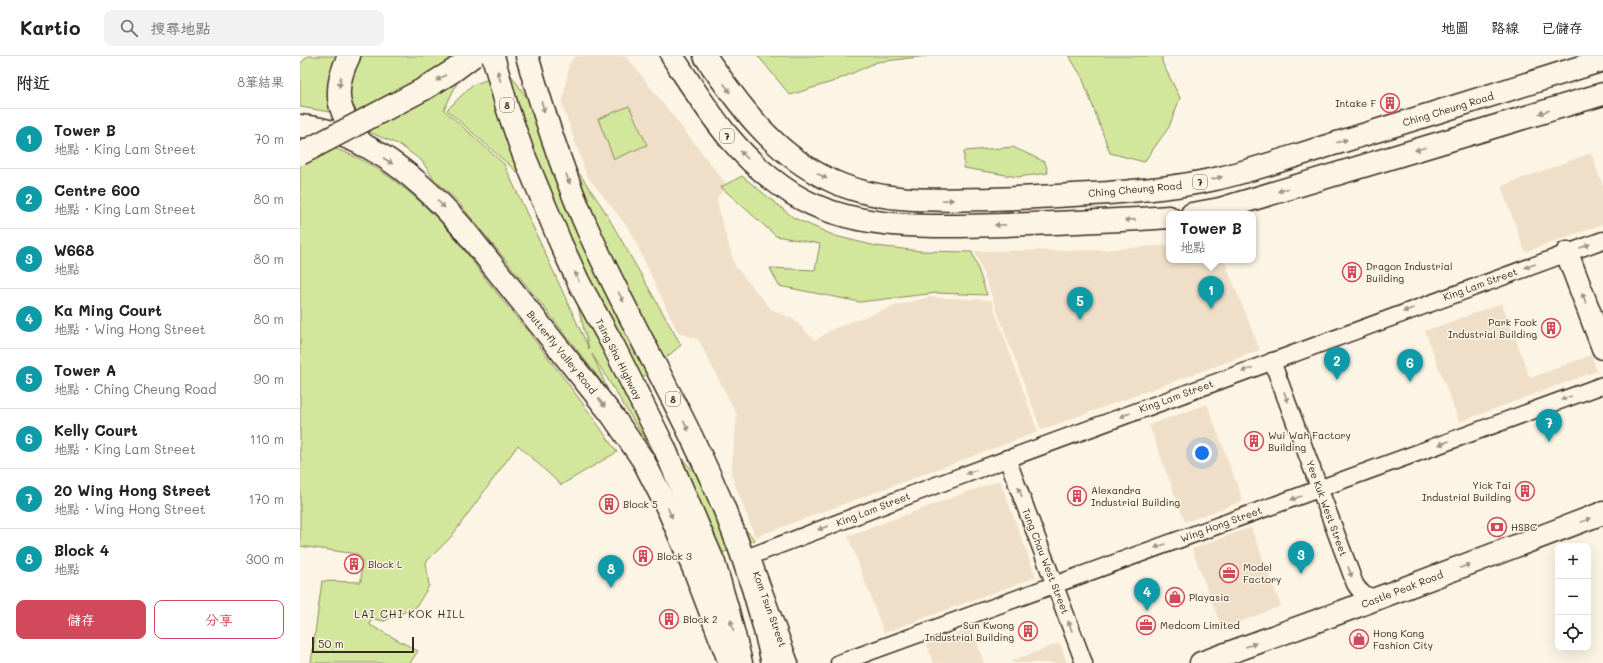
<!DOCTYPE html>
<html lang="zh-TW">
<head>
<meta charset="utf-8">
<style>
  :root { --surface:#fff; --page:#f2f2f2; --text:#222; --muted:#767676; --line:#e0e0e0; --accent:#d1495b }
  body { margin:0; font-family:Mali,"LXGW WenKai TC",sans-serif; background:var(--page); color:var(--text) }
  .controls { position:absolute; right:12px; bottom:12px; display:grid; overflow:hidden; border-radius:8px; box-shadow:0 4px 16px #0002 }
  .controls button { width:36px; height:36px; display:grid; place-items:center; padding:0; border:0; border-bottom:1px solid var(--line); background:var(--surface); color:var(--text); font:20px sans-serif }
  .scale { position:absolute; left:12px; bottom:10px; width:102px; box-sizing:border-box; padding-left:4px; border:2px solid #3b2a1e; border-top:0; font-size:11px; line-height:14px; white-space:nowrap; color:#3b2a1e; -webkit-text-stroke:3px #fcf5e5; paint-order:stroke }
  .you { position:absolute; left:902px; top:397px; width:14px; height:14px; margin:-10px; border:3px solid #fff; border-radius:50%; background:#1a73e8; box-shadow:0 0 0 6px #1a73e833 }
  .badge { display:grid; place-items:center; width:26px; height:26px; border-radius:50%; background:var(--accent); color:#fff; font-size:13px; font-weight:700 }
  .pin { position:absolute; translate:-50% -33px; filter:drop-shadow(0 1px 2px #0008) }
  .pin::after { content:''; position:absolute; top:21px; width:14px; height:12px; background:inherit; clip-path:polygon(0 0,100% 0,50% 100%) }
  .popup { position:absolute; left:866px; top:155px; width:90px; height:52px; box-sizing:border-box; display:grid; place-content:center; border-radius:8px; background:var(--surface); filter:drop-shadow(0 1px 3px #0005); font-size:13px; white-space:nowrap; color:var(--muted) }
  .popup b { font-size:15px; color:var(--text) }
  .popup::after { content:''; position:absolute; left:50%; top:100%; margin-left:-8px; border:8px solid transparent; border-top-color:var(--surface) }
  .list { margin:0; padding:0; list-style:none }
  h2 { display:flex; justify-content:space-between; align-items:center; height:52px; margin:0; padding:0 16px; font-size:17px }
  h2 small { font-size:13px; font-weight:400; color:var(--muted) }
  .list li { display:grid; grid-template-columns:26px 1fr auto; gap:12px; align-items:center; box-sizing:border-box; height:60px; padding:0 16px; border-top:1px solid var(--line) }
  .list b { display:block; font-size:15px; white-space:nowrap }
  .list p { margin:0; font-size:13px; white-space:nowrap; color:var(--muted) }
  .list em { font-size:13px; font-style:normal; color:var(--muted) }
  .actions { display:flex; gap:8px; padding:12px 16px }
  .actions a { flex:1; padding:9px 0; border:1px solid var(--accent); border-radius:8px; text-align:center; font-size:14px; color:var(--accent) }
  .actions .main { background:var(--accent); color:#fff }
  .icon { flex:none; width:22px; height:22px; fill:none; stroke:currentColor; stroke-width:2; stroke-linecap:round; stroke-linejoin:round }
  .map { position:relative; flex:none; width:1303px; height:607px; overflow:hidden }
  header { display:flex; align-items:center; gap:24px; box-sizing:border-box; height:56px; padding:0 20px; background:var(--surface); border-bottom:1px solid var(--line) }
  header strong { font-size:19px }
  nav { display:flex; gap:22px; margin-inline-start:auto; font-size:14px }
  .search { width:280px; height:36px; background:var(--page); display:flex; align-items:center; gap:10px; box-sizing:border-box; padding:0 14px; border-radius:8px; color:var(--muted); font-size:15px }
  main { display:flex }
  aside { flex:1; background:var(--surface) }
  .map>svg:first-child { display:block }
</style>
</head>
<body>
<header>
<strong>Kartio</strong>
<div class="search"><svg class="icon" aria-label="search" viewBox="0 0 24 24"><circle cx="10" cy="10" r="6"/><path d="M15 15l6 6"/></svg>搜尋地點</div>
<nav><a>地圖</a><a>路線</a><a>已儲存</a></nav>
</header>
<main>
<aside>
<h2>附近<small>8筆結果</small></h2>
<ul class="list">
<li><span class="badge" style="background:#0f9aa8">1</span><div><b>Tower B</b><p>地點 · King Lam Street</p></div><em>70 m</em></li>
<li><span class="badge" style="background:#0f9aa8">2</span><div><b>Centre 600</b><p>地點 · King Lam Street</p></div><em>80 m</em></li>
<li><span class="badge" style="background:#0f9aa8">3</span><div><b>W668</b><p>地點</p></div><em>80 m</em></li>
<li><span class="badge" style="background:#0f9aa8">4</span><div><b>Ka Ming Court</b><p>地點 · Wing Hong Street</p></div><em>80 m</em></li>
<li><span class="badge" style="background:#0f9aa8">5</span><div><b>Tower A</b><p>地點 · Ching Cheung Road</p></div><em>90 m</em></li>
<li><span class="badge" style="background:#0f9aa8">6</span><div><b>Kelly Court</b><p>地點 · King Lam Street</p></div><em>110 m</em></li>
<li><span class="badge" style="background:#0f9aa8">7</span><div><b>20 Wing Hong Street</b><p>地點 · Wing Hong Street</p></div><em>170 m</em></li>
<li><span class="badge" style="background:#0f9aa8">8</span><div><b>Block 4</b><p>地點</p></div><em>300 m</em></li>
</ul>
<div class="actions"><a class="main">儲存</a><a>分享</a></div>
</aside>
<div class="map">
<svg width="1303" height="607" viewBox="0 0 1303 607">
  <rect width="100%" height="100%" fill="#fcf5e5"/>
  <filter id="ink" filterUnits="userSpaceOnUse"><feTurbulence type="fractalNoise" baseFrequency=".025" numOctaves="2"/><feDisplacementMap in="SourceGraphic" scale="8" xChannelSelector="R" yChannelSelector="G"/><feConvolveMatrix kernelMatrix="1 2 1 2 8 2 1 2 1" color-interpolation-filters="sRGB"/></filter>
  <g filter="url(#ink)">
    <!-- built -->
    <g fill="#f0dfc8">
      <polygon points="275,0 326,0 428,130 417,141 421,163 435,210 471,253 493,263 515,284 535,272 594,250 629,241 691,244 738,376 455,481 431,418 437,359 398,283 378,277 330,174 287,120 262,49 269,8"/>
      <polygon points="1291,97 1303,130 1303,168 1225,196 1201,130"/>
      <polygon points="869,189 869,204 924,204 960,294 741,374 675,195 801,194"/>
      <polygon points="1202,247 1230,322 1291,299 1297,315 1159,366 1125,275"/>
      <polygon points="907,348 943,445 885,466 849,369"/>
      <polygon points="700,424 736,521 584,577 548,480"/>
      <polygon points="951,471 981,550 922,573 892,493"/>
      <polygon points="672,572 684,607 633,607 627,588"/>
      <polygon points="760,587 767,607 712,607 711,605"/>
    </g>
    <!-- green -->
    <g fill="#d3e79c" stroke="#87885d">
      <polygon points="8,0 170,0 144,54 204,108 289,293 251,146 147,54 172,29 209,16 303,152 381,289 343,321 377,397 455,484 417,499 292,298 308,334 244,251 159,147 133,122 122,105 100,89 69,76 61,68 54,50 30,56 0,51 0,8"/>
      <polygon points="458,0 627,0 577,6 535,25 490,39"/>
      <polygon points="769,0 862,0 862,6 880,42 869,71 844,106 810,97 782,21"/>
      <polygon points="329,50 347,89 314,103 298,63"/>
      <path d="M0 86C15 88 30 90 44 96 82 110 121 144 148 174 166 195 182 219 200 241 241 291 280 342 317 396L261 429 218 389 151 481 126 506 129 530 116 551 84 565 71 562 70 569 118 595 110 607H11L22 525 61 526 62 503 57 498 0 490V405H2L0 398Z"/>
      <polygon points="713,91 745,106 748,117 718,121 664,112 664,95"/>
      <polygon points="442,120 494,162 535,180 576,190 621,195 672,196 687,239 636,237 560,246 479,230 470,212 515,214 520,188 476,180 421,131"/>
    </g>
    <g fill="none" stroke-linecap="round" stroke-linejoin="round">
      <defs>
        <g id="street">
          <path d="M972 305 1055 528C1061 538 1066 540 1077 542"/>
          <polyline points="707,402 784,607"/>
          <polyline points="490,607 451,500 631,431 1303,184"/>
          <path d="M539 607C793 514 1049 423 1303 329"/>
        </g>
        <g id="secondary">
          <polyline points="1267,197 1303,292"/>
          <polyline points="901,607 1044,555 1303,457"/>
        </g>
        <path id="primary" d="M0 70C65 75 121 124 162 171L312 359 343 404 369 455 396 518 430 607"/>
        <g id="highway">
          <path d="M49 0C30 38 39 58 63 89"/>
          <polyline points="193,0 207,51 223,97 261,188 279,227 313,289 364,391 414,507 428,555 441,607"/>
          <path d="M227 0C244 59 263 118 288 174 332 272 388 363 428 462 447 509 462 558 473 607"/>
          <path d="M372 0C408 55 435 101 493 138 554 176 634 170 703 169 758 167 814 165 869 161"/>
          <path d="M405 0C439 49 473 97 528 123 578 148 637 144 691 143 730 142 769 139 808 137 844 134 880 131 915 123 956 114 996 99 1037 87 1126 60 1214 32 1303 4"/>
          <polyline points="892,158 920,153 1303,38"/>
        </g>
      </defs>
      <!-- street casing -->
      <use href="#street" stroke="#3b2a1e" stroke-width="19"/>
      <!-- secondary casing -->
      <use href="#secondary" stroke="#3b2a1e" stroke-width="25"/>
      <!-- primary casing -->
      <use href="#primary" stroke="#3b2a1e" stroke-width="25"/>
      <!-- highway casing -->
      <use href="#highway" stroke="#3b2a1e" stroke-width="25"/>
      <!-- street -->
      <use href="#street" stroke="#fcf5e5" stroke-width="16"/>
      <!-- secondary -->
      <use href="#secondary" stroke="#fcf5e5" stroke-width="22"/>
      <!-- primary -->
      <use href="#primary" stroke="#fcf5e5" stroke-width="22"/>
      <!-- highway -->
      <use href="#highway" stroke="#fcf5e5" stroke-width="22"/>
      <defs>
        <polyline id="highway-bridge" points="0,98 122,34 153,15 173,0"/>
      </defs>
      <!-- highway-bridge casing -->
      <use href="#highway-bridge" stroke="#3b2a1e" stroke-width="25" stroke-linecap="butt"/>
      <!-- highway-bridge -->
      <use href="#highway-bridge" stroke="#fcf5e5" stroke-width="22"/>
    </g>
    <!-- one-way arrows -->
    <defs><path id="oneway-solid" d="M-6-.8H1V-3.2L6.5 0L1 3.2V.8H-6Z"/></defs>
    <g fill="#9c9082">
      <use href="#oneway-solid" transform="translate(199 20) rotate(-105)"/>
      <use href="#oneway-solid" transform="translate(141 22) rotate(148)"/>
      <use href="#oneway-solid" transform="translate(40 26) rotate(98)"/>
      <use href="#oneway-solid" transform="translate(427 32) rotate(55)"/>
      <use href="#oneway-solid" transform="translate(243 51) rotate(73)"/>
      <use href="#oneway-solid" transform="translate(1244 56) rotate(163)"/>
      <use href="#oneway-solid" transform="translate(1042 85) rotate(-17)"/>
      <use href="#oneway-solid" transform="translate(1120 93) rotate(163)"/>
      <use href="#oneway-solid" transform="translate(444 99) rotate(-135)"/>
      <use href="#oneway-solid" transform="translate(88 105) rotate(33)"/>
      <use href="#oneway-solid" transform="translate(522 120) rotate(28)"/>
      <use href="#oneway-solid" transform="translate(917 122) rotate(-14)"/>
      <use href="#oneway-solid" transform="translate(268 123) rotate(69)"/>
      <use href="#oneway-solid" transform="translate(983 134) rotate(163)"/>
      <use href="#oneway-solid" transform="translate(648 144) rotate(-1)"/>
      <use href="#oneway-solid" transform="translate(141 148) rotate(45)"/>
      <use href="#oneway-solid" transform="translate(830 164) rotate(176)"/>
      <use href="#oneway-solid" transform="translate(700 169) rotate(179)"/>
      <use href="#oneway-solid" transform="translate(1285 190) rotate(-21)"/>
      <use href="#oneway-solid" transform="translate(1230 210) rotate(161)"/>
      <use href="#oneway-solid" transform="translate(277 221) rotate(-114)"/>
      <use href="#oneway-solid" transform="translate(321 241) rotate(62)"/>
      <use href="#oneway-solid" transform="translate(1284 242) rotate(-111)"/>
      <use href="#oneway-solid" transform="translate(1108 254) rotate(160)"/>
      <use href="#oneway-solid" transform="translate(947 314) rotate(160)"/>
      <use href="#oneway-solid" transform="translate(986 341) rotate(69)"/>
      <use href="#oneway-solid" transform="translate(1266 342) rotate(160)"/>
      <use href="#oneway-solid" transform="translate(302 347) rotate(51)"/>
      <use href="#oneway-solid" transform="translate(825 359) rotate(160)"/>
      <use href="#oneway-solid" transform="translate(386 370) rotate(64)"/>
      <use href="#oneway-solid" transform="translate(1144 387) rotate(160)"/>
      <use href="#oneway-solid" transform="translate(671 416) rotate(160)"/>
      <use href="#oneway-solid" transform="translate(720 436) rotate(-111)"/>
      <use href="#oneway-solid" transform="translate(996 442) rotate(160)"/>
      <use href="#oneway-solid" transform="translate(370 457) rotate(66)"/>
      <use href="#oneway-solid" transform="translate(1286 464) rotate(-21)"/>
      <use href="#oneway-solid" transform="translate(523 472) rotate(159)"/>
      <use href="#oneway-solid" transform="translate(860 490) rotate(160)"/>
      <use href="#oneway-solid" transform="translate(1165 510) rotate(-21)"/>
      <use href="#oneway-solid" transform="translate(1050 516) rotate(70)"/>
      <use href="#oneway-solid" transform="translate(432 569) rotate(-105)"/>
      <use href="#oneway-solid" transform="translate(770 570) rotate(-110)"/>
      <use href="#oneway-solid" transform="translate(951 589) rotate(-20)"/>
    </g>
  </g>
  <!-- icons -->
  <defs>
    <symbol id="building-ring" viewBox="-11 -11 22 22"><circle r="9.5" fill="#fcf5e5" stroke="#d1495b" stroke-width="1.5"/><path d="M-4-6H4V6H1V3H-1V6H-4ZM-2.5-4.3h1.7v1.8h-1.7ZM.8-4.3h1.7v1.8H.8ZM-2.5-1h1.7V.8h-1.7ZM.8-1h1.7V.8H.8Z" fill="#d1495b"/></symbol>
    <symbol id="bank-ring" viewBox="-11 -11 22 22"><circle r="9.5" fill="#fcf5e5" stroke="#d1495b" stroke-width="1.5"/><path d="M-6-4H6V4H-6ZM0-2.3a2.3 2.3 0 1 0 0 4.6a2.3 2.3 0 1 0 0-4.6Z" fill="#d1495b"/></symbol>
    <symbol id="office-ring" viewBox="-11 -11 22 22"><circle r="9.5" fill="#fcf5e5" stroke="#d1495b" stroke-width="1.5"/><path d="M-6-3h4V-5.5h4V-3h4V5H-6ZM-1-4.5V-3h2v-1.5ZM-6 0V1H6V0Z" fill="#d1495b"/></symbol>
    <symbol id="shop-ring" viewBox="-11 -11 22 22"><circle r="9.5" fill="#fcf5e5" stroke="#d1495b" stroke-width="1.5"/><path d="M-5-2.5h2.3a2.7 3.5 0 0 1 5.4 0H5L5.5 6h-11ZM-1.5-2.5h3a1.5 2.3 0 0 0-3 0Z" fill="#d1495b"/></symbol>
  </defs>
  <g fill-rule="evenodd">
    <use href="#building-ring" x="1079" y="36" width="22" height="22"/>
    <use href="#building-ring" x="1041" y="205" width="22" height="22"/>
    <use href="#building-ring" x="1240" y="261" width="22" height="22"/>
    <use href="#building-ring" x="943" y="374" width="22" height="22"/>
    <use href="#building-ring" x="1214" y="424" width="22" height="22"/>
    <use href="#building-ring" x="766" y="429" width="22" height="22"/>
    <use href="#building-ring" x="298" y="437" width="22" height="22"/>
    <use href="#bank-ring" x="1186" y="460" width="22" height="22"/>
    <use href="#building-ring" x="332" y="489" width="22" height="22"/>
    <use href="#building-ring" x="43" y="497" width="22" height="22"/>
    <use href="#office-ring" x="918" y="506" width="22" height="22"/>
    <use href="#shop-ring" x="864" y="530" width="22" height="22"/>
    <use href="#building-ring" x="358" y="552" width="22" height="22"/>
    <use href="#office-ring" x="835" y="558" width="22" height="22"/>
    <use href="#building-ring" x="717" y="564" width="22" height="22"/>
    <use href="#shop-ring" x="1048" y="572" width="22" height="22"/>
  </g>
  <g text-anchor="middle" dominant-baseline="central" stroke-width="3" stroke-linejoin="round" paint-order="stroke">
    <!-- shield labels -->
    <g fill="#fcf5e5" stroke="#75675a" stroke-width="1">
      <rect x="200" y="42" width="14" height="14" rx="3"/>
      <rect x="420" y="73" width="14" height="14" rx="3"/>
      <rect x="893" y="119" width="14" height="14" rx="3"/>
      <rect x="366" y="336" width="14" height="14" rx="3"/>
    </g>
    <g font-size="9" font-weight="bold" fill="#3b2a1e">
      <text x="207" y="49">8</text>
      <text x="427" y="80">7</text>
      <text x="900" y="126">7</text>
      <text x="373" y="343">8</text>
    </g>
    <!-- poi labels -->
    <g font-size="10" fill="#3b2a1e" stroke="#fcf5e5" text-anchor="start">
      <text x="1076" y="47" text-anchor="end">Intake F</text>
      <text x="1066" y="210">Dragon Industrial<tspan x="1066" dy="12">Building</tspan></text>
      <text x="1237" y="266" text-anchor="end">Park Fook<tspan x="1237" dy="12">Industrial Building</tspan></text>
      <text x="968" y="379">Wui Wah Factory<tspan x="968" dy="12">Building</tspan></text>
      <text x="1211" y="429" text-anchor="end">Yick Tai<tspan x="1211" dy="12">Industrial Building</tspan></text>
      <text x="791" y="434">Alexandra<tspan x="791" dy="12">Industrial Building</tspan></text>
      <text x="323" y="448">Block 5</text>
      <text x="1211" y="471">HSBC</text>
      <text x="357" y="500">Block 3</text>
      <text x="68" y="508">Block L</text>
      <text x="943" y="511">Model<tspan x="943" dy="12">Factory</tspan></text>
      <text x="889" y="541">Playasia</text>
      <text x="383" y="563">Block 2</text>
      <text x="714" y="569" text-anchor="end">Sun Kwong<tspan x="714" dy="12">Industrial Building</tspan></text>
      <text x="860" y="569">Medcom Limited</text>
      <text x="1073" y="577">Hong Kong<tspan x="1073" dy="12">Fashion City</tspan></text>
    </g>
    <!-- street labels -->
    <g font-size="10" fill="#3b2a1e" stroke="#fcf5e5">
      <text transform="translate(1148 53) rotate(-17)">Ching Cheung Road</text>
      <text transform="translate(835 133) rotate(-5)">Ching Cheung Road</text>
      <text transform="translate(1180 228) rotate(-20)">King Lam Street</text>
      <text transform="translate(262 296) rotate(51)">Butterfly Valley Road</text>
      <text transform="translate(319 303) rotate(63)">Tsing Sha Highway</text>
      <text transform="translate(876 340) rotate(-20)">King Lam Street</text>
      <text transform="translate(1027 452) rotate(70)">Yee Kuk West Street</text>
      <text transform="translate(573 453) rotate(-21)">King Lam Street</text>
      <text transform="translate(921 468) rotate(-20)">Wing Hong Street</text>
      <text transform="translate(746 505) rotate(69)">Tung Chau West Street</text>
      <text transform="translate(1102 533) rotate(-21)">Castle Peak Road</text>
      <text transform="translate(470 553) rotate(70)">Kom Tsun Street</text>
    </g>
    <!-- neighbourhood labels -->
    <g font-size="11" letter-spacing="1" fill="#3b2a1e" stroke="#fcf5e5">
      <text x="110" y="557">LAI CHI KOK HILL</text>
    </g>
  </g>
</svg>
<div class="controls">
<button>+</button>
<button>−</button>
<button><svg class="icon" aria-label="locate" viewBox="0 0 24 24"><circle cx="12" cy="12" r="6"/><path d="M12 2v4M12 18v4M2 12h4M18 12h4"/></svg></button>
</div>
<div class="scale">50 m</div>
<div class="you"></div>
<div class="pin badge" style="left:911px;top:253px;background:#0f9aa8">1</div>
<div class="popup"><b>Tower B</b>地點</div>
<div class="pin badge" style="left:1037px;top:324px;background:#0f9aa8">2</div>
<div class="pin badge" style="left:1001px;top:518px;background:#0f9aa8">3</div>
<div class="pin badge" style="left:847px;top:555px;background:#0f9aa8">4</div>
<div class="pin badge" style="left:780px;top:264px;background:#0f9aa8">5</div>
<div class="pin badge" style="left:1110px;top:326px;background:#0f9aa8">6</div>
<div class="pin badge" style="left:1249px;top:386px;background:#0f9aa8">7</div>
<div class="pin badge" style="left:311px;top:532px;background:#0f9aa8">8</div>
</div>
</main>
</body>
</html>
